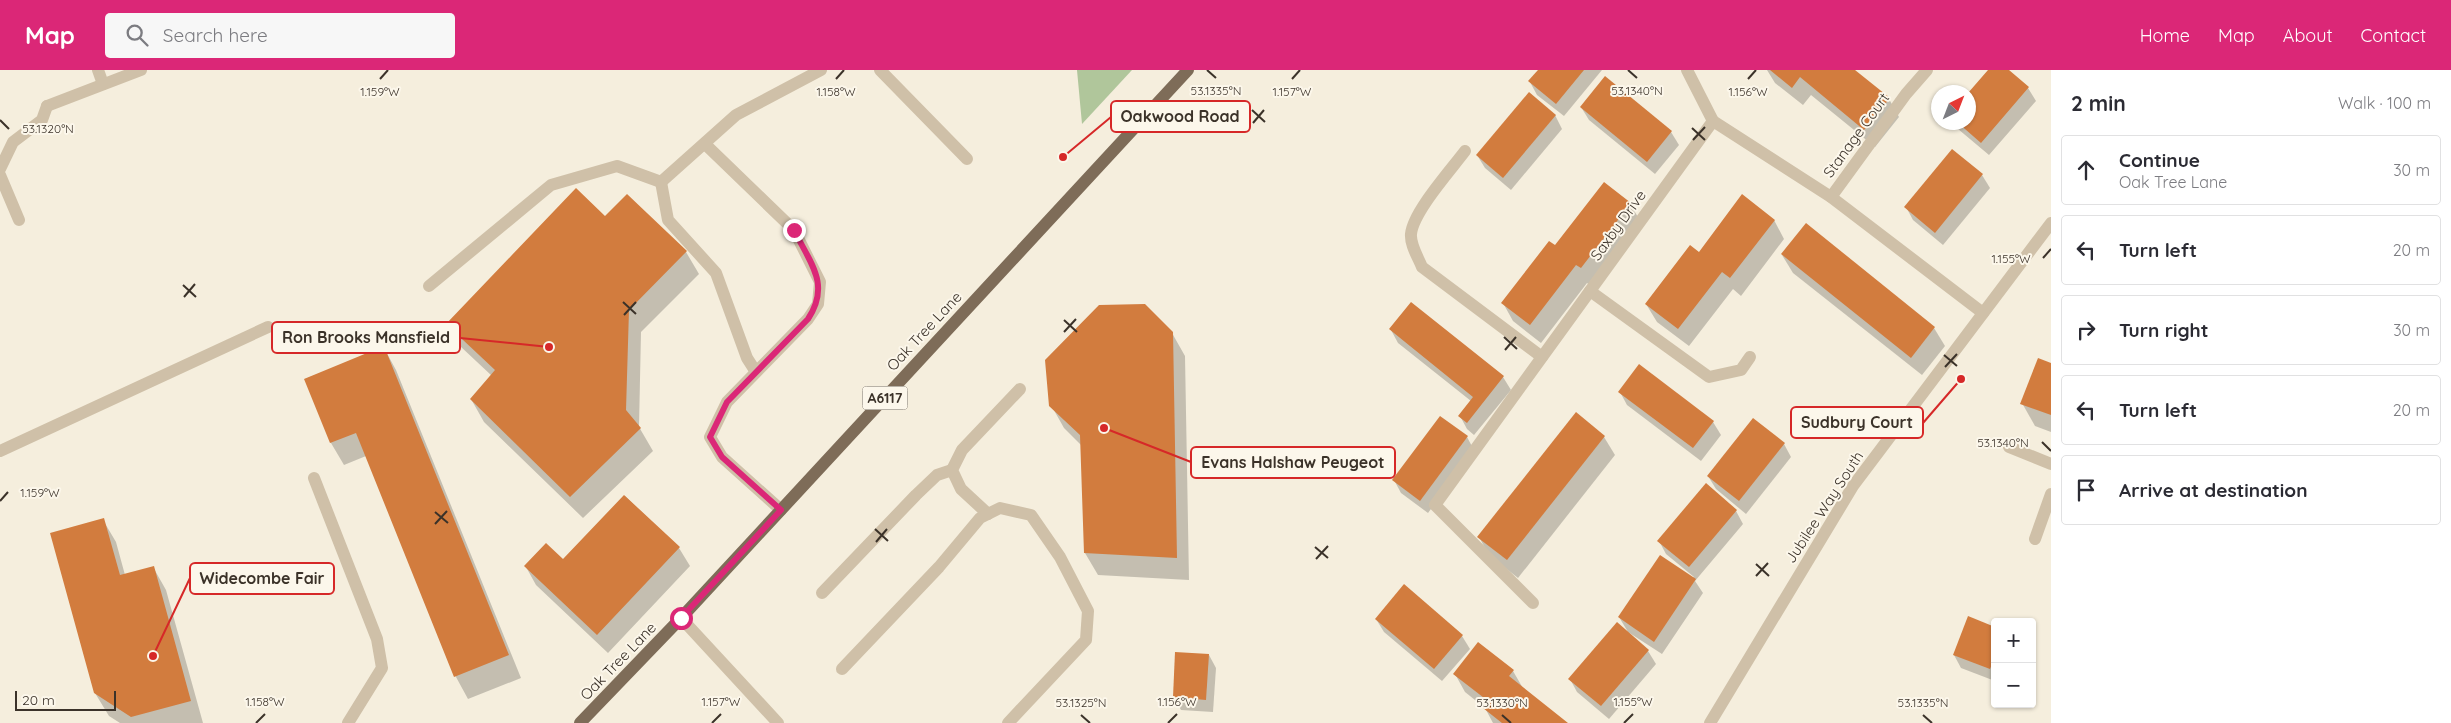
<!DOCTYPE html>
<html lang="en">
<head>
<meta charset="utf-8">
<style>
  :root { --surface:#fff; --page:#f7f7f7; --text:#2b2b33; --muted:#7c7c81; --line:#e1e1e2; --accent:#db2777 }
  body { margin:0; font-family:Quicksand,sans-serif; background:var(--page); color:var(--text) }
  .controls { position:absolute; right:15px; bottom:15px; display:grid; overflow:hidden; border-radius:5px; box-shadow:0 1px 4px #0004 }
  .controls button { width:45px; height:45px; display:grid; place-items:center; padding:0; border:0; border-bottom:1px solid var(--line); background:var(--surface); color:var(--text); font:25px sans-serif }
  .compass { position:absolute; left:1931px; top:15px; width:45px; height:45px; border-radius:50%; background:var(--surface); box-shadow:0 1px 4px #0004; rotate:42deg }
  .scale { position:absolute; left:15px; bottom:12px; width:101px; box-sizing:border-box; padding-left:5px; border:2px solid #3b3229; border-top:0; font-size:14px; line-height:18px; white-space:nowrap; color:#3b3229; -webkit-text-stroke:4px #fcf7eb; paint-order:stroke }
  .stop { position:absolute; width:15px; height:15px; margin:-11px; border:4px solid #db2777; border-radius:50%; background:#fff }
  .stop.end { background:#db2777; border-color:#fff; box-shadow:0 1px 5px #0008 }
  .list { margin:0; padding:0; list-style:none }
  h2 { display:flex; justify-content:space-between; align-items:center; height:65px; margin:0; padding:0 20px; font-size:21px }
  h2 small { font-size:16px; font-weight:400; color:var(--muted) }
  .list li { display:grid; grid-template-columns:32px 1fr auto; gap:15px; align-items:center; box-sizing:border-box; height:70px; margin:0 10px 10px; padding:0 10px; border:1px solid var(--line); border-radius:5px }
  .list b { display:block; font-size:19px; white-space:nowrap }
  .list p { margin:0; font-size:16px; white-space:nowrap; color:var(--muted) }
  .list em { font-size:16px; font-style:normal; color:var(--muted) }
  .icon { flex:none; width:28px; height:28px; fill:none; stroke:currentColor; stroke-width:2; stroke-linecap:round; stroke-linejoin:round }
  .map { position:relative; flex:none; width:2051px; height:653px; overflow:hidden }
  header { display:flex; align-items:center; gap:30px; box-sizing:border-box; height:70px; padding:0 25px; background:var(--accent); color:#fff }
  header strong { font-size:24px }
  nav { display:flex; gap:28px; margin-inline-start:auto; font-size:18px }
  .search { width:350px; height:45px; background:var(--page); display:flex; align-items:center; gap:12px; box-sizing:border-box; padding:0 18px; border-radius:5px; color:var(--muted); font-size:19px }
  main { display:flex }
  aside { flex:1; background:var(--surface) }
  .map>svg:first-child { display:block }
</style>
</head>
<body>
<header>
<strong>Map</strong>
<div class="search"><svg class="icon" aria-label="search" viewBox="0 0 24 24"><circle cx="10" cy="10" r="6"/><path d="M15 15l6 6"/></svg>Search here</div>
<nav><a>Home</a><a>Map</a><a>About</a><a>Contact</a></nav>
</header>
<main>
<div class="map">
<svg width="2051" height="653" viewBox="0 0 2051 653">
  <rect width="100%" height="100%" fill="#f5eedd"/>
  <!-- green -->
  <polygon fill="#b0c69b" points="1077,0 1132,0 1082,54"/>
  <!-- shadow -->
  <g fill="#0003">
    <polygon points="1539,0 1602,0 1564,46 1537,25 1530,12"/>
    <polygon points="1767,0 1853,0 1889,29 1899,47 1875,77 1811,25 1803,35 1775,13"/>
    <polygon points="1990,0 2007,0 2028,18 2036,31 1989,85 1958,59 1955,52 1968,52"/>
    <polygon points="1581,37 1671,62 1679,75 1655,104 1589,50"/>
    <polygon points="1555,45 1562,59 1511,120 1485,98 1477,85"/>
    <polygon points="1982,105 1990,118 1943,175 1913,150 1906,137"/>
    <polygon points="1630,134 1641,152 1591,216 1587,213 1541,273 1513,251 1503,233 1555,177"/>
    <polygon points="605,148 686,182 699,204 641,262 639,357 653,381 583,448 484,352 471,329 492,306 460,276 448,254"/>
    <polygon points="1774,150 1784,169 1741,226 1733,219 1689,276 1657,252 1646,234 1699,183"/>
    <polygon points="1782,185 1934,258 1945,276 1922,305 1793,203"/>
    <polygon points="1391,260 1503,307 1511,320 1474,365 1467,359 1460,346 1471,331 1398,273"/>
    <polygon points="1172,263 1185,286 1189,510 1098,505 1085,483 1081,375 1064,358 1051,335"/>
    <polygon points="384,278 396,300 521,608 468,629 456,607 366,386 344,395 331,373 305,309"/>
    <polygon points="2051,294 2051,362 2035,356 2022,333"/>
    <polygon points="1620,322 1713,352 1721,365 1701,391 1627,335"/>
    <polygon points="1576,344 1604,367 1615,385 1518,508 1489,485 1479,467"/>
    <polygon points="1467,367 1474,380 1428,443 1401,423 1394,410"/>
    <polygon points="1784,374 1791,387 1746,444 1716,419 1708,406"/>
    <polygon points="625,426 679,478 690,496 608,583 536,515 526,497 563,491"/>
    <polygon points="1736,441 1743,454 1695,511 1703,523 1662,584 1628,562 1619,547 1694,507 1666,484 1659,471"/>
    <polygon points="103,450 116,472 125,505 153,497 166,520 203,653 120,653 109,646 95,623"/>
    <polygon points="1376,549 1462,566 1470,579 1442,611 1384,562"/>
    <polygon points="1995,559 1995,611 1961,598 1954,585"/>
    <polygon points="1648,581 1656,594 1609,649 1577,622 1570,609"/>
    <polygon points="1209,585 1216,598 1213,642 1181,640 1174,627"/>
    <polygon points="1513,601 1524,620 1566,653 1493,653 1485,638 1465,622 1455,604"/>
  </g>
  <!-- building -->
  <g fill="#d27c3e">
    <polygon points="1538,0 1584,0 1556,34 1528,11"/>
    <polygon points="1770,0 1855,0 1890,28 1864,60 1800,7 1792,18"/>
    <polygon points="1988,0 2009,0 2029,17 1981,73 1957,52 1968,52 1968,23"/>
    <polygon points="1605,6 1672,61 1647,92 1580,37"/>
    <polygon points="1529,22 1556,45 1503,108 1476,85"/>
    <polygon points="1952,79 1983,104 1935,163 1904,137"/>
    <polygon points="1604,112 1631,133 1581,198 1576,195 1530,255 1501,233 1549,171 1555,175"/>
    <polygon points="576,118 605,146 627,124 687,181 629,240 626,340 641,358 570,427 470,329 495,300 446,254"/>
    <polygon points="1742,124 1775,150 1730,208 1722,202 1678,259 1645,234 1690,175 1699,182"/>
    <polygon points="1806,153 1935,257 1911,288 1781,184"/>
    <polygon points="1411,232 1504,306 1467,353 1458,346 1473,327 1389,259"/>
    <polygon points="1145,234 1173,262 1177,488 1084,483 1080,365 1049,336 1045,290 1099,235"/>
    <polygon points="384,276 509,585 454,607 356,363 330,373 304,309"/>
    <polygon points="2038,288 2051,293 2051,345 2020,334"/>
    <polygon points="1639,294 1714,351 1693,378 1618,322"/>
    <polygon points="1576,342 1605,366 1507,490 1477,467"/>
    <polygon points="1440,346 1468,366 1420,431 1392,410"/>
    <polygon points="1753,348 1785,373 1739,431 1707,406"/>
    <polygon points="1706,413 1737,440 1689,497 1657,471"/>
    <polygon points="624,425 680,477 597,565 524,496 546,473 563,489"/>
    <polygon points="104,448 120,505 154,496 191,631 131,647 94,623 50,463"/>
    <polygon points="1660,485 1696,509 1654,572 1618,547"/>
    <polygon points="1404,514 1463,565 1434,599 1375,549"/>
    <polygon points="1968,546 1995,557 1995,587 1990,599 1953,585"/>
    <polygon points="1617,552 1649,580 1601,636 1568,609"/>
    <polygon points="1478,572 1514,600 1509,606 1568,653 1502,653 1483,638 1488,631 1453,604"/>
    <polygon points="1175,582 1209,584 1206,630 1173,627"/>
  </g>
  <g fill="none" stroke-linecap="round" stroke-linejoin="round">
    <!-- service -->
    <g stroke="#cfc0a8" stroke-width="12">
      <polyline points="880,0 967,89"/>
      <polyline points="705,74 794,160 820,212 818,234 808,249 727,332 710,367 722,387 781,440"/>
      <path d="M1465 81C1450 101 1413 142 1411 164 1410 175 1418 187 1422 197L1542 287"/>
      <polyline points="0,99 13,72 42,50 47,36"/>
      <polyline points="0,105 19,150"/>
      <polyline points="661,112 668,150 716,203 747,288 756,302"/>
      <polyline points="429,216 551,115 617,96 661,112 736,45 821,0"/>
      <polyline points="1590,221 1709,307 1741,300 1750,287"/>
      <polyline points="2009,377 2051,394"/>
      <polyline points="314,408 377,569 382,598 348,653"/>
      <polyline points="988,444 961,419 952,400 962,380 1020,319"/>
      <polyline points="2035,469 2051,424"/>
      <polyline points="822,523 916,425 937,405 952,400"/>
      <polyline points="842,599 939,497 980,448 1000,438 1031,445 1060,487 1088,541 1086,570 1008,653"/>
    </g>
    <!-- minor -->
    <g stroke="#cfc0a8" stroke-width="12">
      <polyline points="98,0 103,14"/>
      <polyline points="1687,0 1713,51"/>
      <polyline points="47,36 141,0"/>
      <polyline points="1831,127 1906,24 1927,0"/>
      <polyline points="0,381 268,257"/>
      <polyline points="1533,533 1435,435 1713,51 1831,127 1983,243"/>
      <polyline points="681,548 778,653"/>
    </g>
    <!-- tertiary -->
    <polyline stroke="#cfc0a8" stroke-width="12" points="1710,653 1853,416 2051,153"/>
    <!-- primary -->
    <polyline stroke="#7e6c58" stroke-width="12" points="580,653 681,548 1188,0"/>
  </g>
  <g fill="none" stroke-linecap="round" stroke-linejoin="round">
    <!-- route -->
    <path stroke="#db2777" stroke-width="6" d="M681 548 781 440 722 387 710 367 727 332 808 249C831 214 810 193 794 160"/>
  </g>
  <!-- ticks -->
  <path fill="none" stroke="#3b3229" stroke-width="2" d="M1207 0 1216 8M1628 0 1637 8M380 9 388 0M836 9 844 0M1292 9 1300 0M1748 9 1756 0M1252 40 1265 52M0 50 9 59M1253 53 1264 40M1692 58 1705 70M1693 70 1705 57M2043 188 2051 179M183 215 196 227M184 227 195 214M623 232 636 244M624 245 636 232M1064 250 1077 262M1064 262 1076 249M1504 267 1517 279M1505 280 1516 267M1944 285 1957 296M1945 297 1957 284M2042 372 2051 381M0 431 8 422M435 442 448 453M435 454 447 441M875 459 888 471M876 472 887 459M1315 477 1328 488M1316 489 1328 476M1756 494 1769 506M1756 506 1768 493M1081 645 1090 653M1502 645 1511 653M1923 645 1932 653M256 653 265 644M712 653 721 644M1168 653 1177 644M1624 653 1633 644"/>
  <g text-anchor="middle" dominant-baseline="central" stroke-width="4" stroke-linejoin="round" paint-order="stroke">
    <!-- shield labels -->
    <rect fill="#fcf7eb" stroke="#756d63" stroke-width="1" x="862.5" y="316.5" width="45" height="23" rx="4"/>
    <g font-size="14" font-weight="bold" fill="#3b3229">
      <text x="885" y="328">A6117</text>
    </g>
    <!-- street labels -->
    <g font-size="15" fill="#3b3229" stroke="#fcf7eb">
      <text transform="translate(1856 65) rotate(-54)">Stanage Court</text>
      <text transform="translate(1618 155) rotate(-54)">Saxby Drive</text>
      <text transform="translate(924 261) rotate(-47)">Oak Tree Lane</text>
      <text transform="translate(1824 437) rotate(-57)">Jubilee Way South</text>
      <text transform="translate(618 591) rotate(-46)">Oak Tree Lane</text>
    </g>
  </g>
  <g font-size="12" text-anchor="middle" fill="#3b3229" stroke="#fcf7eb" stroke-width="4" stroke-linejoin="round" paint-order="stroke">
    <text x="1216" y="25">53.1335°N</text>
    <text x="1637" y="25">53.1340°N</text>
    <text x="380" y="26">1.159°W</text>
    <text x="836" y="26">1.158°W</text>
    <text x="1292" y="26">1.157°W</text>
    <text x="1748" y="26">1.156°W</text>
    <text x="48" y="63">53.1320°N</text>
    <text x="2011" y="193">1.155°W</text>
    <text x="2003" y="377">53.1340°N</text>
    <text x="40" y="427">1.159°W</text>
    <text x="265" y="636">1.158°W</text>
    <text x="721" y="636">1.157°W</text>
    <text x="1177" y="636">1.156°W</text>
    <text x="1633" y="636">1.155°W</text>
    <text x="1081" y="637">53.1325°N</text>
    <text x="1502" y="637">53.1330°N</text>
    <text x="1923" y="637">53.1335°N</text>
  </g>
  <!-- callouts -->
  <path fill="none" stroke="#d62828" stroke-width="2" d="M1063 87L1111 47M549 277L460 268M1961 309L1923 353M1104 358L1191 392M153 586L190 508"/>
  <g fill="#d62828" stroke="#fcf7eb" stroke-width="2">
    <circle cx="1063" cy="87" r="5"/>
    <circle cx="549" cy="277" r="5"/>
    <circle cx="1961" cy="309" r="5"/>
    <circle cx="1104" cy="358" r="5"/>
    <circle cx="153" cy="586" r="5"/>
  </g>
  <g fill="#fcf7eb" stroke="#d62828" stroke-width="2">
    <rect x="1111" y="31" width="139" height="31" rx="5"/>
    <rect x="272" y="252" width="188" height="31" rx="5"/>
    <rect x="1791" y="337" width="132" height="31" rx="5"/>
    <rect x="1191" y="377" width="204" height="31" rx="5"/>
    <rect x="190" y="493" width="144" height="31" rx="5"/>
  </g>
  <g font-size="16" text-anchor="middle" font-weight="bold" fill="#3b3229">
    <text x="1180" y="52">Oakwood Road</text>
    <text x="366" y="273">Ron Brooks Mansfield</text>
    <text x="1857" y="358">Sudbury Court</text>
    <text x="1293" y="398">Evans Halshaw Peugeot</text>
    <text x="262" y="514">Widecombe Fair</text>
  </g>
</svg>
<div class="controls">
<button>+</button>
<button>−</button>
</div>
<svg class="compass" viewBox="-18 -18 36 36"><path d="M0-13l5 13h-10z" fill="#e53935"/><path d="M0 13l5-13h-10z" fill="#7c7c81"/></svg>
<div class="scale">20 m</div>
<div class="stop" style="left:681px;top:548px"></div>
<div class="stop end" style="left:794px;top:160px"></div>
</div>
<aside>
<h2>2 min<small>Walk · 100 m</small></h2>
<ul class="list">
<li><svg class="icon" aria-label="ahead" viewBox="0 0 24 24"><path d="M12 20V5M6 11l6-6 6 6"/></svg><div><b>Continue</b><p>Oak Tree Lane</p></div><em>30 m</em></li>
<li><svg class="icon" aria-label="left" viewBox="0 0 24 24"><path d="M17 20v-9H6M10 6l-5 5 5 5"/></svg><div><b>Turn left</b></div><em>20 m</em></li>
<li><svg class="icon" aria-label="right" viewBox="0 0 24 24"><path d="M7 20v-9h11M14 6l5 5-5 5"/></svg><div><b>Turn right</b></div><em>30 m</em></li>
<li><svg class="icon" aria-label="left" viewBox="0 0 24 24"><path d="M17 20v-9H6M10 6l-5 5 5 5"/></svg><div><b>Turn left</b></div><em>20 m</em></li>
<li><svg class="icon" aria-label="arrive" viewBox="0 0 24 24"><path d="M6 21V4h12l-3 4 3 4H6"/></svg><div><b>Arrive at destination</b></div></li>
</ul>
</aside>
</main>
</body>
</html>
